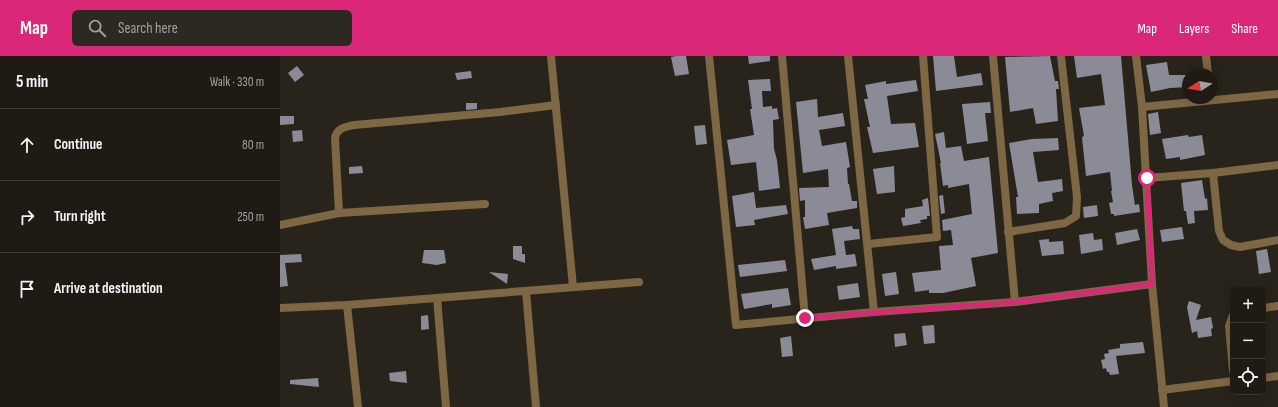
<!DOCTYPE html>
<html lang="en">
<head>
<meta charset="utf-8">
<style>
  :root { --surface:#1f1b14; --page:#2c2822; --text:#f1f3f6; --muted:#a1a1a0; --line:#3c3934; --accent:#db2777 }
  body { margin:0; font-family:"Sofia Sans Condensed",sans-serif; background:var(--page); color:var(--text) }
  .controls { position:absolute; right:12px; bottom:12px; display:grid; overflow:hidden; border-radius:6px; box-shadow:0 2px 10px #0003 }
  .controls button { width:36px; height:36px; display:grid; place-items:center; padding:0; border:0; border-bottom:1px solid var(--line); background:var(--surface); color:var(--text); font:20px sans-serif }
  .compass { position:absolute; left:902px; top:12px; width:36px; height:36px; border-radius:50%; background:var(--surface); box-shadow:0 2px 10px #0003; rotate:259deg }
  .stop { position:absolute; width:12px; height:12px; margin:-9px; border:3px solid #db2777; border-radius:50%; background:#fff }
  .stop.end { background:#db2777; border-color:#fff; box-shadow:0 1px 4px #0008 }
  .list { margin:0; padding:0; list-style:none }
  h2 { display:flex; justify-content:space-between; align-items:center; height:52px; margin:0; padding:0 16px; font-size:17px }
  h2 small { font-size:13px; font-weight:400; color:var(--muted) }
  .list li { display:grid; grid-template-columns:26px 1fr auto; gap:12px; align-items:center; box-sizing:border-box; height:72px; padding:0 16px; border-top:1px solid var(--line) }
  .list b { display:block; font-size:15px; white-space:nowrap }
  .list em { font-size:13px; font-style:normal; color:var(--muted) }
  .icon { flex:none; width:22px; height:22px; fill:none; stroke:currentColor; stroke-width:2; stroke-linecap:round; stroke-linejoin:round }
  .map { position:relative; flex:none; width:998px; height:351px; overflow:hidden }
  header { display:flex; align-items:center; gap:24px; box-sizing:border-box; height:56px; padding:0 20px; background:var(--accent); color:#fff }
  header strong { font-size:19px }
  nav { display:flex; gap:22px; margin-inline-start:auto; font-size:14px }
  .search { width:280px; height:36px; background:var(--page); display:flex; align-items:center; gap:10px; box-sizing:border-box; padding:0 14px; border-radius:6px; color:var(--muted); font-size:15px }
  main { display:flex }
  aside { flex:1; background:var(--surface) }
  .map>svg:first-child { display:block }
</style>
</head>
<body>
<header>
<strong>Map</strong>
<div class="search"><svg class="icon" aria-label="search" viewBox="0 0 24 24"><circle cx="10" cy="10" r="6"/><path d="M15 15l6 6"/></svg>Search here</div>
<nav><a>Map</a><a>Layers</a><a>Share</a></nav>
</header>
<main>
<aside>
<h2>5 min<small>Walk · 330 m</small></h2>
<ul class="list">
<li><svg class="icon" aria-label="ahead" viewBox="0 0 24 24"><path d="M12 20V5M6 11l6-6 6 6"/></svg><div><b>Continue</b></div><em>80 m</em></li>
<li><svg class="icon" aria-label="right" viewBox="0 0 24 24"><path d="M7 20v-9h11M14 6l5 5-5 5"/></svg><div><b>Turn right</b></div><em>250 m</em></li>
<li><svg class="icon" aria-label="arrive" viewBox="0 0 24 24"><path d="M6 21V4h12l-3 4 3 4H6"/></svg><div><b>Arrive at destination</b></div></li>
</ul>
</aside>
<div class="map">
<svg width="998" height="351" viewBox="0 0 998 351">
  <rect width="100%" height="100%" fill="#29241b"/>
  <!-- building -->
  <g fill="#8b8b97">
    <polygon points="396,0 406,0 409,18 395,20 391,1"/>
    <polygon points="468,0 490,0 490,5 469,8"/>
    <polygon points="653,0 674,0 677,21 701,17 703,29 656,35"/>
    <polygon points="770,0 775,25 778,25 779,33 776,33 778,65 756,68 753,52 730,56 725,1"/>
    <polygon points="794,0 841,0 852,129 855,149 859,148 860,156 834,160 834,158 831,158 829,147 833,146 831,135 832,135 830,116 806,120 802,81 804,80 799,52 825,49 821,18 797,22"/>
    <polygon points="887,6 889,19 908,19 908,31 890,32 871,36 866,9"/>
    <polygon points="17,10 24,19 15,26 8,17"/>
    <polygon points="191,15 192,22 177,24 175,17"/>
    <polygon points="490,23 491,35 482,35 483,51 492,50 492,53 497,52 499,63 493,64 494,93 497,104 500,132 479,135 476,106 451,109 447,84 474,79 470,53 472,53 468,24"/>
    <polygon points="636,24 638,35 607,40 611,68 635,67 639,91 593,97 587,71 590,71 584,43 588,43 585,29 606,25 606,28"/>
    <polygon points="537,43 538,61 563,57 565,70 539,74 542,90 566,86 570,111 567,112 568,128 569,128 572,145 577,145 577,152 547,157 549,169 525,173 523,161 525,161 525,144 520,145 519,132 549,131 548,113 523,117 516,46"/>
    <polygon points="710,46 711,57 705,57 708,85 687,88 682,48"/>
    <polygon points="186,47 197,47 197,53 186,54"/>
    <polygon points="878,56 881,77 870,79 868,58"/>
    <polygon points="0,60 14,60 14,68 0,69"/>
    <polygon points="425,69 427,88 416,89 414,70"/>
    <polygon points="22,74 23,85 13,86 12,75"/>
    <polygon points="664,76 666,92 681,90 684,105 709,101 718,197 691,202 696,230 663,237 649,237 649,234 635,236 632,217 661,214 659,190 673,189 671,174 663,175 662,164 692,158 689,128 668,132 668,129 663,130 660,107 661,107 655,78"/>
    <polygon points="908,79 909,81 922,79 925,99 900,104 900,101 886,103 882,83"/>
    <polygon points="778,82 779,94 753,96 758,126 782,123 783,135 772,137 773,145 759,148 759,157 737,158 736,141 738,141 729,87 752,83"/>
    <polygon points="82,110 83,117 69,118 69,111"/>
    <polygon points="614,110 615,136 597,138 593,113"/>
    <polygon points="922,124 925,143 927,142 928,154 914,155 915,167 908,168 906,155 904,155 901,127"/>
    <polygon points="474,136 476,152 506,149 508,158 474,164 475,169 456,171 452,140"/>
    <polygon points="663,139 665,157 661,158 659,140"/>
    <polygon points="648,142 650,160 647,160 647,163 640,164 641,167 623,170 621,162 625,161 625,153 643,150 642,144"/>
    <polygon points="817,149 818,160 804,162 803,151"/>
    <polygon points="572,170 573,173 579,173 580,183 564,185 566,199 575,198 577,210 556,213 556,210 534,214 531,203 556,199 552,173"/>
    <polygon points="902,171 904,183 882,186 880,174"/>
    <polygon points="857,173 860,184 837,189 835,177"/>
    <polygon points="813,177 814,184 822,183 823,194 801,198 799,179"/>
    <polygon points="769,183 769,186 783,185 784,198 762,200 759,184"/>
    <polygon points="233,190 242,190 242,198 245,198 245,207 233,203"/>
    <polygon points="987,193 991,216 979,218 976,195"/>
    <polygon points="144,194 164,194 166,207 157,209 142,207"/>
    <polygon points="21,198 22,206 5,207 8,230 0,231 0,199"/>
    <polygon points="505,204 507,215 460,221 458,209"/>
    <polygon points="209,216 228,218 227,228"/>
    <polygon points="616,216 619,238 605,240 602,218"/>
    <polygon points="578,227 580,241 559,244 557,230"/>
    <polygon points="508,232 511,249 492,252 492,248 464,253 461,238"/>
    <polygon points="909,245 921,249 916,264 931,261 933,272 931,273 932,280 918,282 917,275 912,277 907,251"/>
    <polygon points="148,259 149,273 141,274 141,260"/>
    <polygon points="654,269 655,287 644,288 642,270"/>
    <polygon points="625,277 627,289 615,291 614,278"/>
    <polygon points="511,280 513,300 502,301 500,282"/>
    <polygon points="863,286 865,297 836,300 839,318 830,319 829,316 827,316 826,312 823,313 821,304 825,303 824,298 829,297 828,294 840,292 840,288"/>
    <polygon points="126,315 127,327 110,325 109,317"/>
    <polygon points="38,322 39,331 10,328 10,324"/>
  </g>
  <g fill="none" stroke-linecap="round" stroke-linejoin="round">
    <!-- street -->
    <g stroke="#7e6743" stroke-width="8">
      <polyline points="271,0 293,231"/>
      <polyline points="429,0 456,269 594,256 735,246 872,228"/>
      <polyline points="502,0 525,262"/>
      <polyline points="568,0 594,256"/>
      <polyline points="713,0 735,246"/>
      <polyline points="856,0 862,51 872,228 884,351"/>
      <polyline points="926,0 928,18"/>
      <polyline points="862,51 998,38"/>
      <polyline points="933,117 939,175 943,184 951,189 960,191 998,184"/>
      <polyline points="867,122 933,117 998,109"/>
      <path d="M59 157 55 82C57 72 65 71 74 69L220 56 276 49"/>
      <polyline points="0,169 59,157 205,148"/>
      <polyline points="728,176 785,167 796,160 797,141 781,0"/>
      <polyline points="588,188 657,181 643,0"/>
      <polyline points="246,235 256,351"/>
      <polyline points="157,242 166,351"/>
      <polyline points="67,249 78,351"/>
      <polyline points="0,252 67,249 359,226"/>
      <polyline points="983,252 998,250"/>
      <polyline points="953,259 949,270 953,315"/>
      <polyline points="983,322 998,320"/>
      <polyline points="882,334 953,325"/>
    </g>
  </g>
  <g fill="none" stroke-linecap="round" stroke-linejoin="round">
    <!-- route -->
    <polyline stroke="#db2777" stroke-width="5" points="525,262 735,246 872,228 867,122"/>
  </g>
</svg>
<div class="controls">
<button>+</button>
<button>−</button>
<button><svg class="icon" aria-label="locate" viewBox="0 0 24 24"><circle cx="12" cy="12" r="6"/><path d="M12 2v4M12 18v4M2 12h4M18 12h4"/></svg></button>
</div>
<svg class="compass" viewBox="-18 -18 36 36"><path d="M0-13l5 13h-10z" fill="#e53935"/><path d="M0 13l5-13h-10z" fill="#a1a1a0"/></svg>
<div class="stop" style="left:867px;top:122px"></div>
<div class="stop end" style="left:525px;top:262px"></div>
</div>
</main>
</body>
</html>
